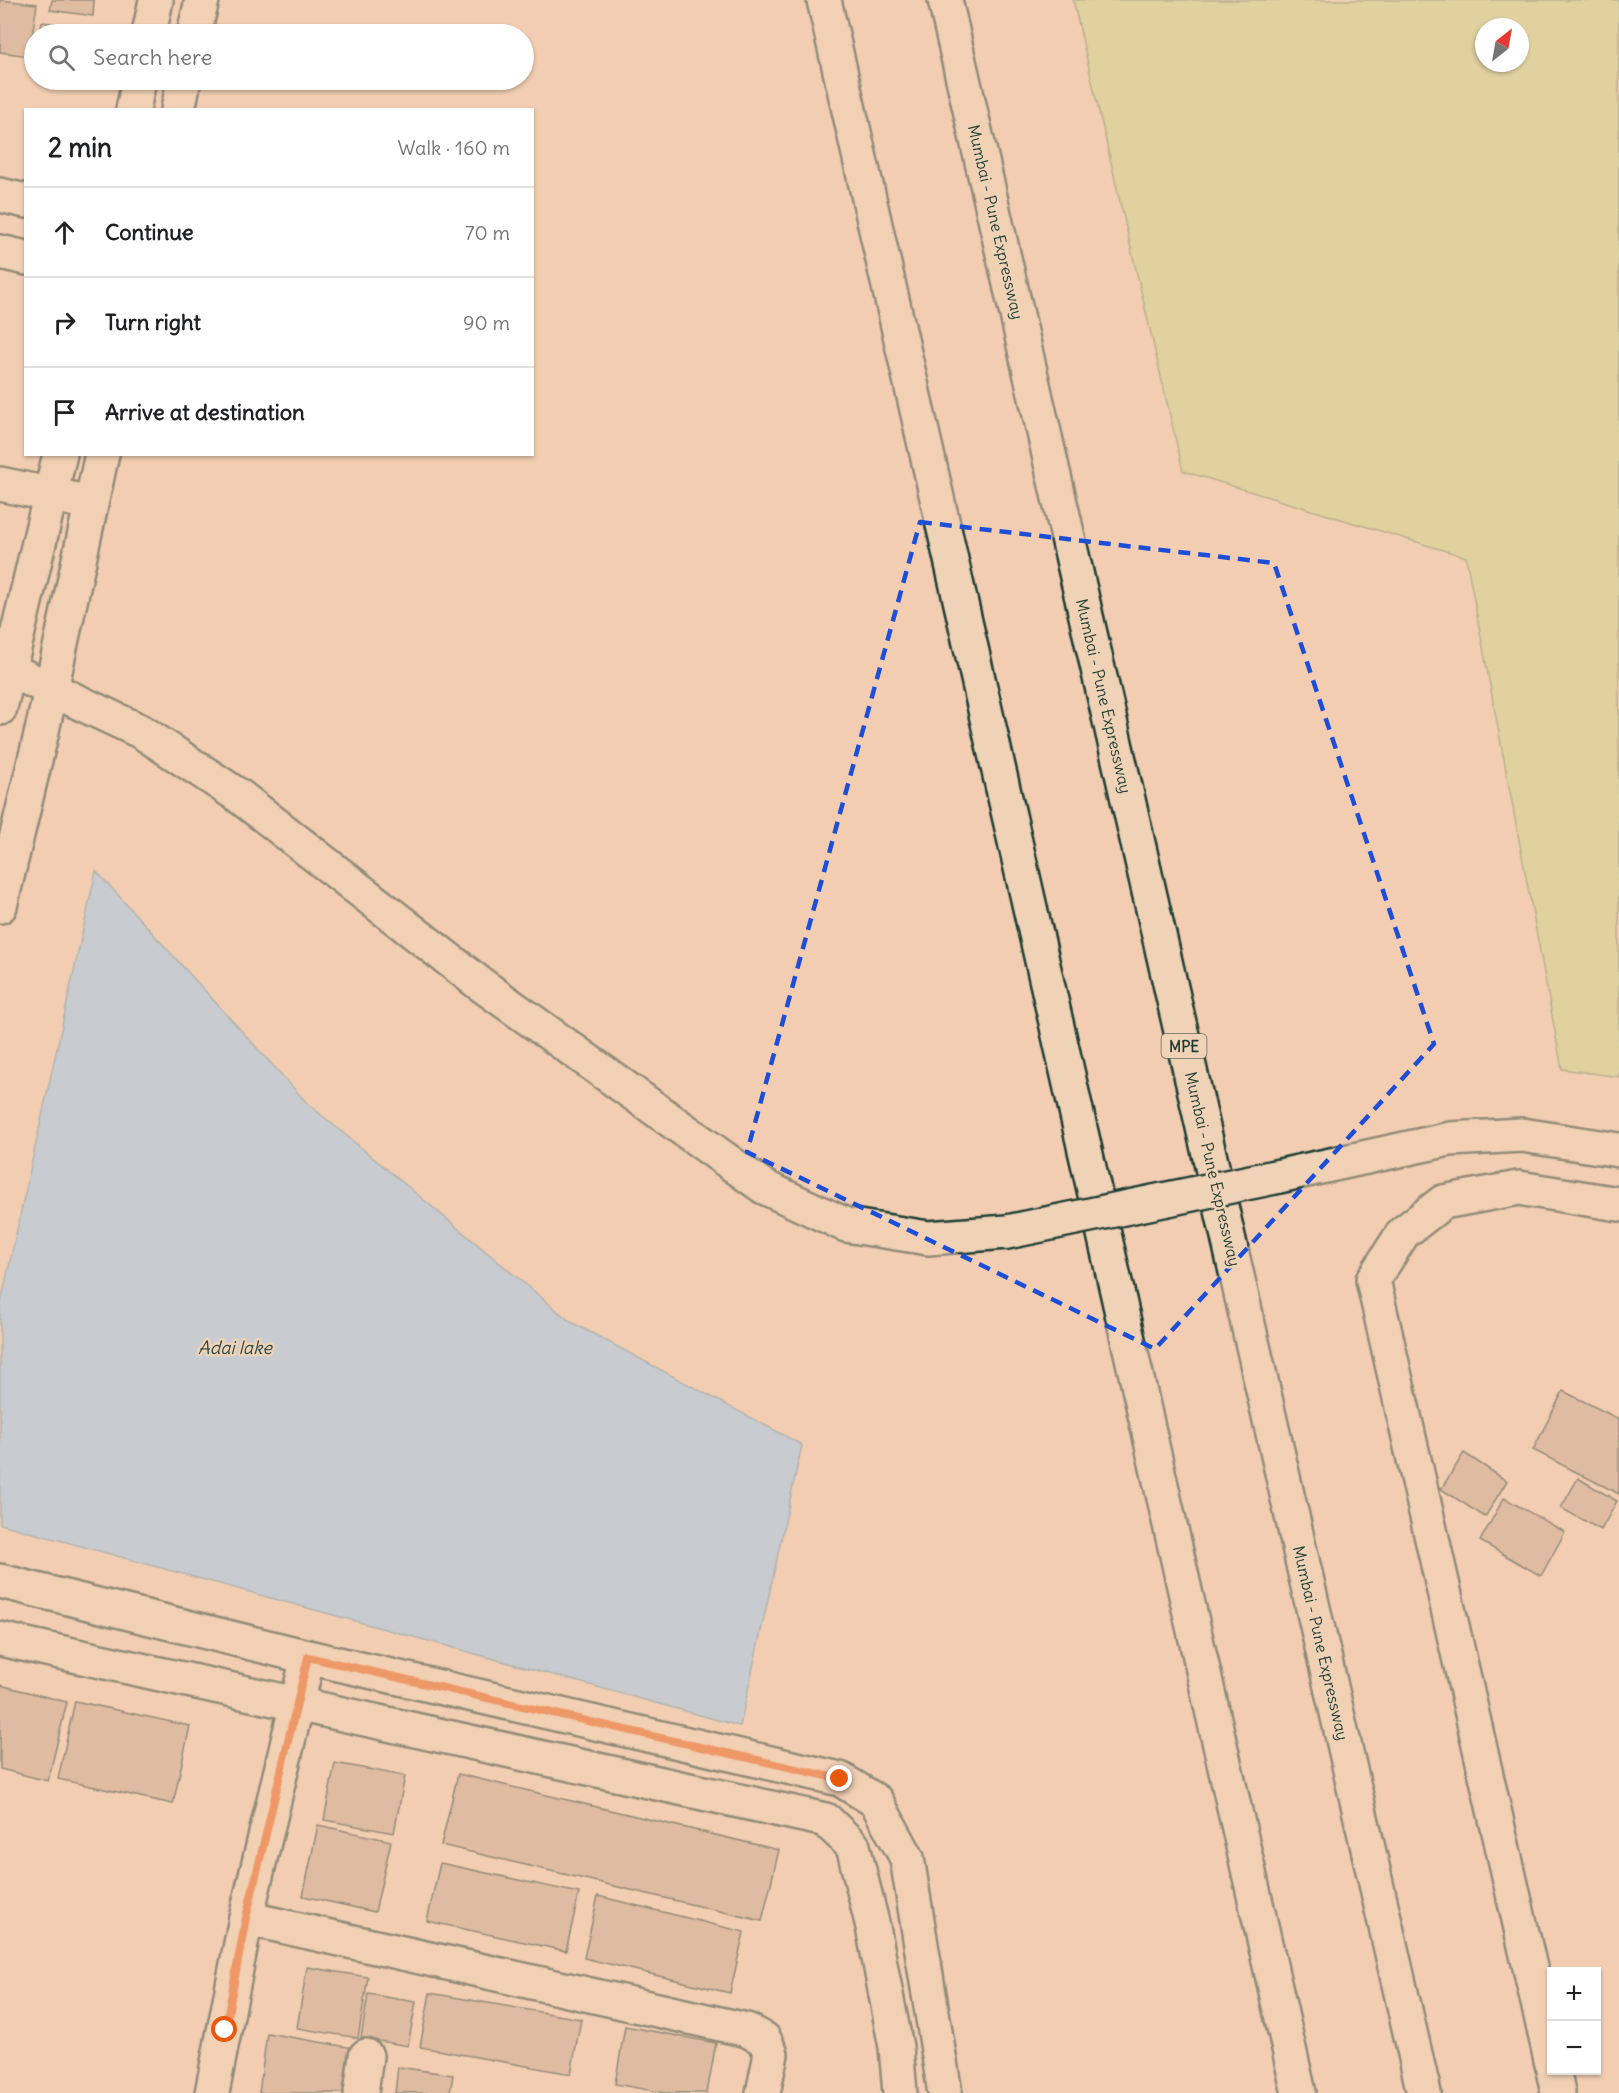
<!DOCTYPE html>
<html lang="en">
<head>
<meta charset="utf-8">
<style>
  :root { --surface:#fff; --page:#f6f6f6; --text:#202124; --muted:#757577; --line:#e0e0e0 }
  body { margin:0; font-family:Delius,sans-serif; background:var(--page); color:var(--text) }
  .controls { position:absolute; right:18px; bottom:18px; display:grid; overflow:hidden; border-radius:0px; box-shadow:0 2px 4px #0004 }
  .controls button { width:54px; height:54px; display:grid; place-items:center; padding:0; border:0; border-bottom:2px solid var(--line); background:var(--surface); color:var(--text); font:30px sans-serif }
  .compass { position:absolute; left:1475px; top:18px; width:54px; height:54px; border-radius:50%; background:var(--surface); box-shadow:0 2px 4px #0004; rotate:31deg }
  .stop { position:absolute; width:18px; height:18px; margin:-14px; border:4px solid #ea580c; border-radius:50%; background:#fff }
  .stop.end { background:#ea580c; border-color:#fff; box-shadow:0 2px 6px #0008 }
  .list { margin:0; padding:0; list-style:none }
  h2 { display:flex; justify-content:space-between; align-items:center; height:78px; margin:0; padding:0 24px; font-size:26px }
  h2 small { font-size:20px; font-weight:400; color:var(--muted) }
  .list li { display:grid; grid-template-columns:39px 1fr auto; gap:18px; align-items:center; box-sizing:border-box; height:90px; padding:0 24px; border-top:2px solid var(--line) }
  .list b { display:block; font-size:22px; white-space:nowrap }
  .list em { font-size:20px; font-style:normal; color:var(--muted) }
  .icon { flex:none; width:33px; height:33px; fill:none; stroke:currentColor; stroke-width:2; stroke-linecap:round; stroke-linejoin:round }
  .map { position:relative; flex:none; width:1619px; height:2093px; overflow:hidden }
  .search { position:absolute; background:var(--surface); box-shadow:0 2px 4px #0004; left:24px; top:24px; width:510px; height:66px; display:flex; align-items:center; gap:15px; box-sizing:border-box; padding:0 21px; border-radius:33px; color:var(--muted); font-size:22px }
  .panel { position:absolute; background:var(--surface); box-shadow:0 2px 4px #0004; left:24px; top:108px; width:510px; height:348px; border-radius:0px }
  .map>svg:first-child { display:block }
</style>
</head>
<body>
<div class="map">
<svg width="1619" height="2093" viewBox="0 0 1619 2093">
  <rect width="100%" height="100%" fill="#f2cdb2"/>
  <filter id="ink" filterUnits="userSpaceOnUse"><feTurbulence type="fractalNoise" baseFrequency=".0167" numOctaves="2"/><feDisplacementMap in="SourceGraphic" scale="12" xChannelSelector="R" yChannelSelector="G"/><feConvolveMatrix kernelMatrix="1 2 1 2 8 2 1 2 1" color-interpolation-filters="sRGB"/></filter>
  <g filter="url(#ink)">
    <!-- green -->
    <path fill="#c9d588" stroke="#74895e" stroke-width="1.5" fill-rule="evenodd" d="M1073 0H1619V1077L1562 1069 1466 557 1183 471ZM1484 27H1520V63H1484Z"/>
    <!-- water -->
    <polygon fill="#96caf4" stroke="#6692a7" stroke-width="1.5" points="96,871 307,1103 571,1322 802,1445 740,1726 0,1524 0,1307"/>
    <!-- building -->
    <g fill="#c7a58f" stroke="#1f3d34" stroke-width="1.5">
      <polygon points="0,0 37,4 29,56 0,52"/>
      <polygon points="52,0 94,0 93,16 50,10"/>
      <polygon points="42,22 91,28 90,34 40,34"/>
      <polygon points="1563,1391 1619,1419 1619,1494 1533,1450"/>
      <polygon points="1464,1453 1507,1481 1485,1517 1441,1489"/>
      <polygon points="1578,1478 1617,1501 1601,1530 1561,1508"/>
      <polygon points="1504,1498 1565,1532 1541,1576 1480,1541"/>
      <polygon points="0,1685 67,1702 48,1781 0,1769"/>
      <polygon points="75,1701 190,1726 173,1804 58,1779"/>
      <polygon points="335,1763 405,1776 394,1833 324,1820"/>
      <polygon points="458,1774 779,1850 762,1921 441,1845"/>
      <polygon points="318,1825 391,1841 375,1912 303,1896"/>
      <polygon points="440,1863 579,1893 566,1951 427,1921"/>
      <polygon points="598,1896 744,1932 730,1993 584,1958"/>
      <polygon points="307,1967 368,1977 358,2038 297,2028"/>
      <polygon points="430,1993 581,2019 571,2074 420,2047"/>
      <polygon points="368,1994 416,2002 408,2046 361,2038"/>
      <polygon points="625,2026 716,2043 707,2093 665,2093 615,2084"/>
      <polygon points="267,2033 360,2049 355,2093 259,2093"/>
      <polygon points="398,2067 453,2075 450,2093 395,2093"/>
    </g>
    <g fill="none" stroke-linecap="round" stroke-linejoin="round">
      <defs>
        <g id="street">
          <polyline points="0,484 91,503"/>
          <polyline points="10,670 142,732 239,796 479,983 764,1187 846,1225 928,1238 1007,1232"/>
          <polyline points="1275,1177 1450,1139 1522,1135 1619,1150"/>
          <polyline points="246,1918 747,2030 764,2039 771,2054 763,2093"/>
          <polyline points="1552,2064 1373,1280 1403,1233 1443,1202 1519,1188 1619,1204"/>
          <polyline points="1553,2070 1558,2093"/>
          <polyline points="212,2093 246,1918 308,1657"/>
          <polyline points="361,2093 366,2056"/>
        </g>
        <g id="secondary">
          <polyline points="149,34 156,0"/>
          <polyline points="194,34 202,0"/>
          <polyline points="133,110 139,80"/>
          <polyline points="178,110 184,80"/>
          <polyline points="0,195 26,201"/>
          <polyline points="0,252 26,258"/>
          <polyline points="0,708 60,454"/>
          <polyline points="0,906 42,731 102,454"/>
          <polyline points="0,1581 308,1657 840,1779 876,1801 907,1858 945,2093"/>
          <polyline points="0,1639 826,1820 853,1846 873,1927 896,2047 900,2093"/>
        </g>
        <g id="highway">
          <polyline points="824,0 1299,2093"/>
          <polyline points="945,0 1424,2093"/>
        </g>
      </defs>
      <!-- street casing -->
      <use href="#street" stroke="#1f3d34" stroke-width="38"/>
      <!-- secondary casing -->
      <use href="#secondary" stroke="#1f3d34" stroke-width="38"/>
      <!-- highway casing -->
      <use href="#highway" stroke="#1f3d34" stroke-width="38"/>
      <!-- street -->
      <use href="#street" stroke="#f0d2b6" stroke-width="33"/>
      <!-- secondary -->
      <use href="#secondary" stroke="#f0d2b6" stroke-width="33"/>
      <!-- highway -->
      <use href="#highway" stroke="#f0d2b6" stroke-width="33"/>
      <defs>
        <polyline id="street-bridge" points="1007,1232 1275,1177"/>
      </defs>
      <!-- street-bridge casing -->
      <use href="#street-bridge" stroke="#1f3d34" stroke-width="38" stroke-linecap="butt"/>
      <!-- street-bridge -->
      <use href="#street-bridge" stroke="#f0d2b6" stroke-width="33"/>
    </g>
  </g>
  <g fill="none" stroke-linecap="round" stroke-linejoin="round" filter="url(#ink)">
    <!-- route -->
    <polyline stroke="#ea580c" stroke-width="8" points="225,2030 246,1918 308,1657 840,1779"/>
  </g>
  <!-- marked area -->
  <path d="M0 0H1619V2093H0ZM920 522 1274 563 1434 1044 1155 1349 747 1152Z" fill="#f2cdb2" fill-opacity=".55" fill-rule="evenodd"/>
  <path fill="none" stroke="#1d4ed8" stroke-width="4.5" stroke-dasharray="12 8" stroke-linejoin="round" d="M920 522 1274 563 1434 1044 1155 1349 747 1152Z"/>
  <g text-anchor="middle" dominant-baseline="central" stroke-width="5" stroke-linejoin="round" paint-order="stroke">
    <!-- shield labels -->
    <rect fill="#f0d2b6" stroke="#5e6a5b" stroke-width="1.5" x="1161.5" y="1034" width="45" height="24" rx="4.5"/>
    <g font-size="15" font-weight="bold" fill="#1f3d34">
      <text x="1184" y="1046">MPE</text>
    </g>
    <!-- street labels -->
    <g font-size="16" fill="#1f3d34" stroke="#f0d2b6">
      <text transform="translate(996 222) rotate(77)">Mumbai - Pune Expressway</text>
      <text transform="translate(1104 696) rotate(77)">Mumbai - Pune Expressway</text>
      <text transform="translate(1213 1169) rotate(77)">Mumbai - Pune Expressway</text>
      <text transform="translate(1321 1643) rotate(77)">Mumbai - Pune Expressway</text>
    </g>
    <!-- water labels -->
    <g font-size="18" font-style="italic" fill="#2b4b47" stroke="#f0d2b6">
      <text x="235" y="1347">Adai lake</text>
    </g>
  </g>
</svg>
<div class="controls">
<button>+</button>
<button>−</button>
</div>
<svg class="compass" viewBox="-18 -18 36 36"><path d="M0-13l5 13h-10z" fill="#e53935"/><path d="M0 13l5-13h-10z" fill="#757577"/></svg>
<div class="stop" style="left:225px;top:2030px"></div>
<div class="stop end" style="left:840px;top:1779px"></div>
<div class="search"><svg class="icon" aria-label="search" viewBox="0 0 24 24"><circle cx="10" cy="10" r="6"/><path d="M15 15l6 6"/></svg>Search here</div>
<section class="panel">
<h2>2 min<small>Walk · 160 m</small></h2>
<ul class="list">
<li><svg class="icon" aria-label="ahead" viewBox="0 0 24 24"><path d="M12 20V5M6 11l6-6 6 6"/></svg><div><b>Continue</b></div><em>70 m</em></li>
<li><svg class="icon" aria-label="right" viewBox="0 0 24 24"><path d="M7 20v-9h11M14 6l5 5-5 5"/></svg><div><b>Turn right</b></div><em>90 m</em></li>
<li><svg class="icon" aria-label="arrive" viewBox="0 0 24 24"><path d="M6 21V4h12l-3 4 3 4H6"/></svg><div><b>Arrive at destination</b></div></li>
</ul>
</section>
</div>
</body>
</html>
